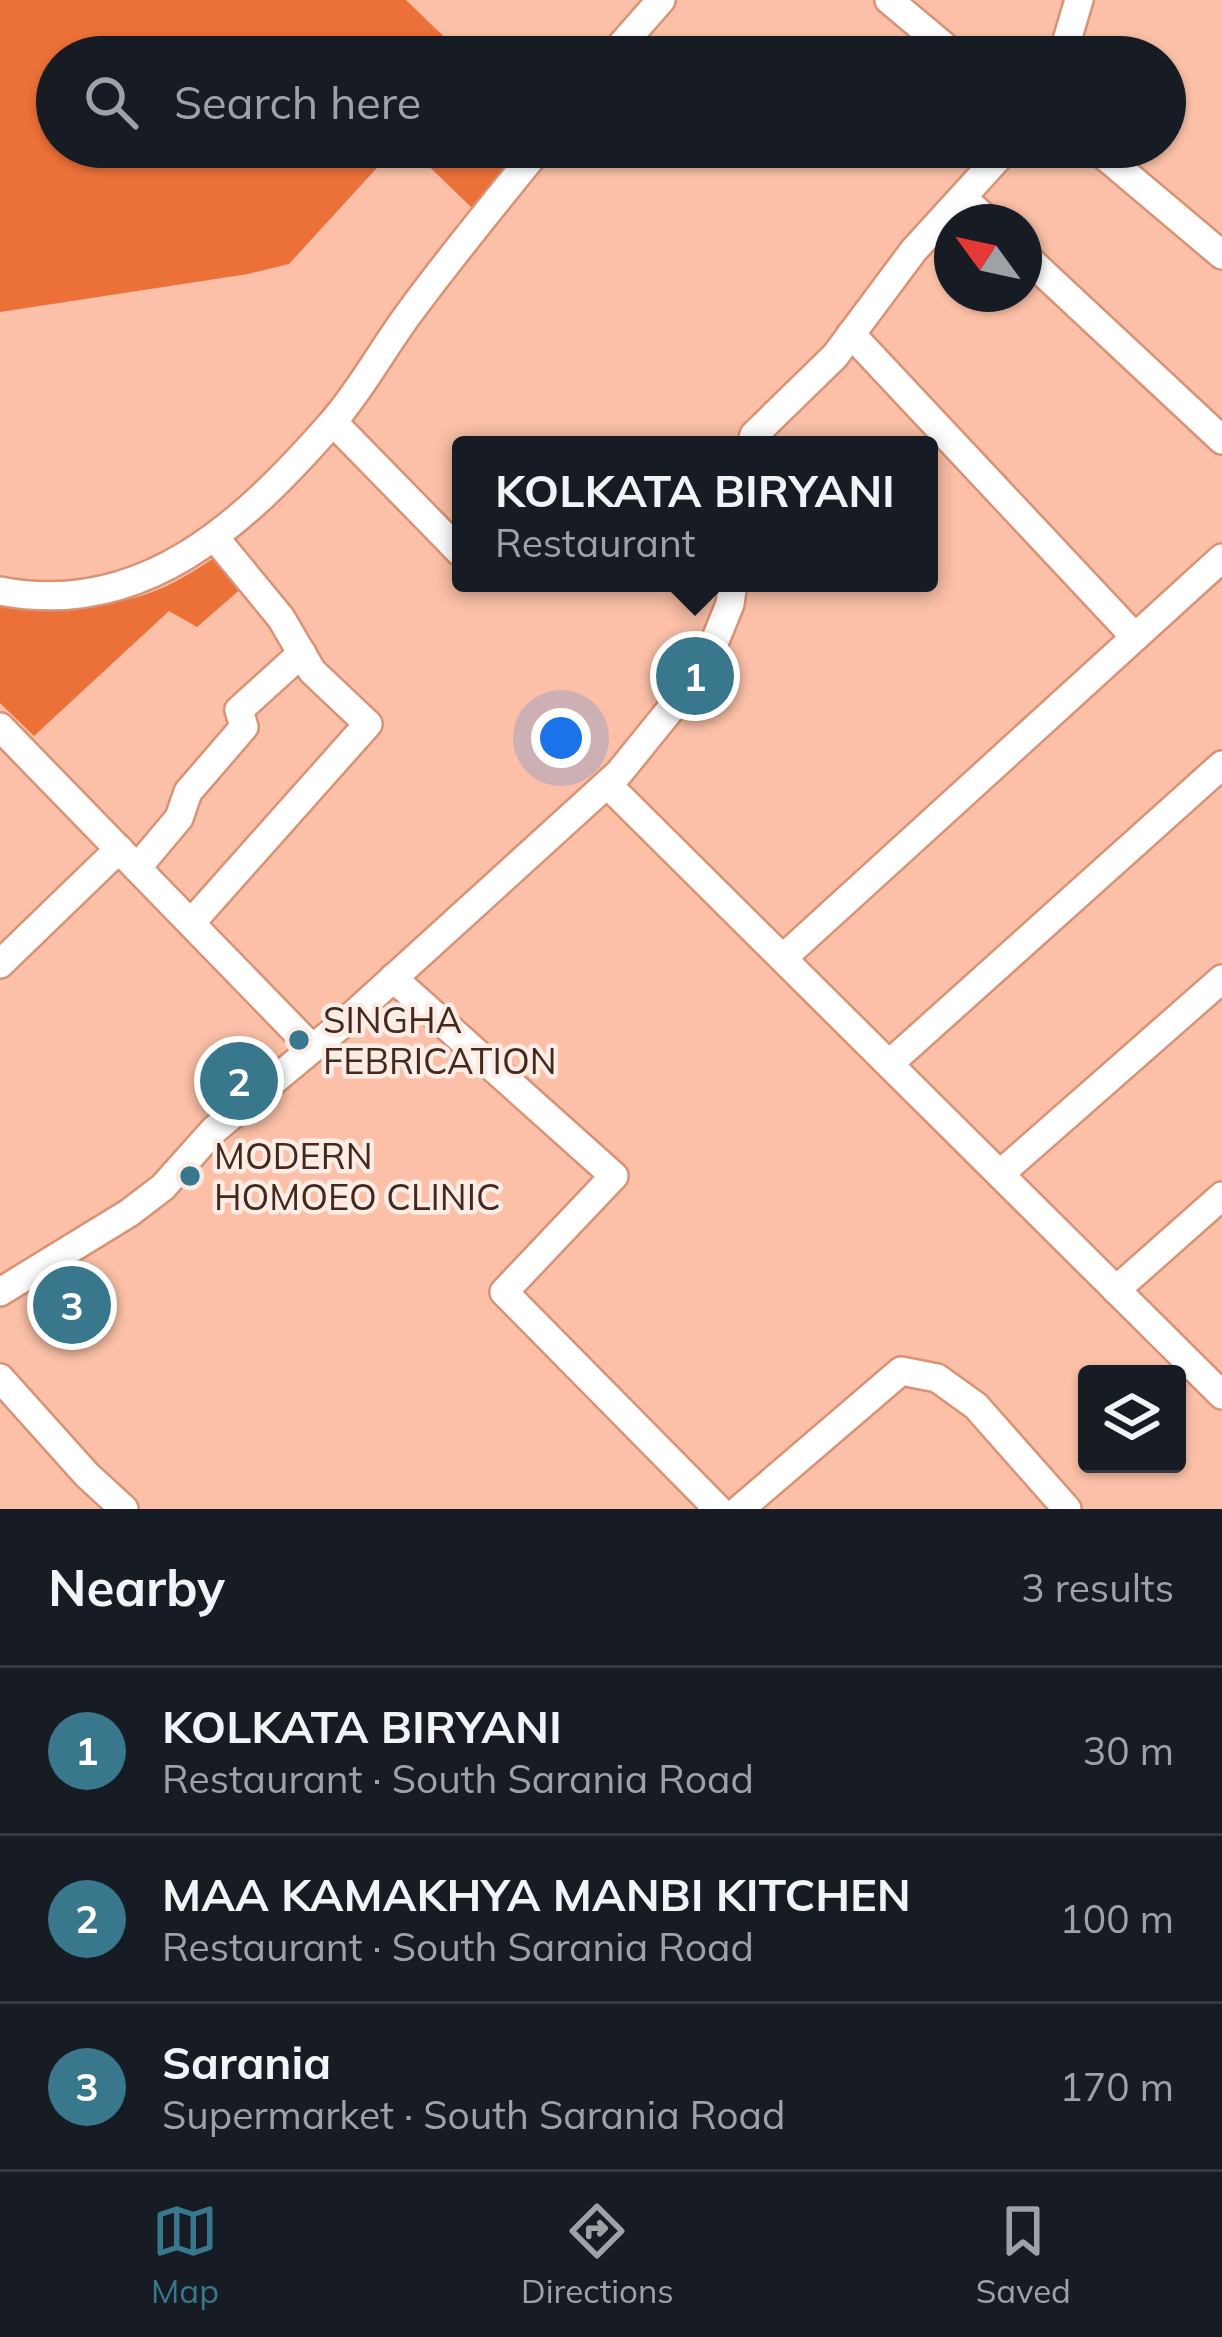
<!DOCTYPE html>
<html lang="en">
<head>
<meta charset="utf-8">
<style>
  :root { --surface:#171b24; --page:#20242c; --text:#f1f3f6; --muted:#9ea1a6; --line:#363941; --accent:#39778d }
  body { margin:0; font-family:Mulish,sans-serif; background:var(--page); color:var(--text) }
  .controls { position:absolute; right:36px; bottom:36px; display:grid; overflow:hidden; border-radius:12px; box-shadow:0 3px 9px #0004 }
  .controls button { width:108px; height:108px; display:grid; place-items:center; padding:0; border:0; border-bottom:3px solid var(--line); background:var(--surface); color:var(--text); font:60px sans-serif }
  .compass { position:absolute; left:934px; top:204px; width:108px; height:108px; border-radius:50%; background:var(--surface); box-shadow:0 3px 9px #0004; rotate:303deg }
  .you { position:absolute; left:561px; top:738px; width:42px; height:42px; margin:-30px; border:9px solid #fff; border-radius:50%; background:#1a73e8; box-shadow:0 0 0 18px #1a73e833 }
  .badge { display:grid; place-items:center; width:78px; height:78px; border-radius:50%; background:var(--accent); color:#fff; font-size:39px; font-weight:700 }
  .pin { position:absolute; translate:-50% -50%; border:6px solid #fff; box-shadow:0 3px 12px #0006 }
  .popup { position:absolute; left:452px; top:436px; width:486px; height:156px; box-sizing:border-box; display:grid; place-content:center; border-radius:12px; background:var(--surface); filter:drop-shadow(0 3px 9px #0005); font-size:39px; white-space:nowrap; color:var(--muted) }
  .popup b { font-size:45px; color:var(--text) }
  .popup::after { content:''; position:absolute; left:50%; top:100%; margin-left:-24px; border:24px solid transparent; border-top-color:var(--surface) }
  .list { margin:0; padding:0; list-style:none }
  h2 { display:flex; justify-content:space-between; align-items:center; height:156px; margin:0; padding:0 48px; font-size:51px }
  h2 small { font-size:39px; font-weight:400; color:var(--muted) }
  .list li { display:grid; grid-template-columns:78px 1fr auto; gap:36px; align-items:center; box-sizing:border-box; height:168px; padding:0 48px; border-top:3px solid var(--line) }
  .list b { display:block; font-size:45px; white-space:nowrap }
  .list p { margin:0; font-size:39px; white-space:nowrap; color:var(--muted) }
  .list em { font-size:39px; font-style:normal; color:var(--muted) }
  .icon { flex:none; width:66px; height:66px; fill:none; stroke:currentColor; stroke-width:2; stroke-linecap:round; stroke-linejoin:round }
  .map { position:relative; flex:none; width:1222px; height:1509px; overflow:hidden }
  .search { position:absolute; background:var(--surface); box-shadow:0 3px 9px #0004; left:36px; right:36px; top:36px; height:132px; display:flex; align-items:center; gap:30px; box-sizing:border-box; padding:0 42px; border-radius:66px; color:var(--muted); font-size:45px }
  .sheet { height:660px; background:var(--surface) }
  nav { display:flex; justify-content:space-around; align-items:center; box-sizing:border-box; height:168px; border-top:3px solid var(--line); background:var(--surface); font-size:33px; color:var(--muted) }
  nav a { display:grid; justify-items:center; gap:6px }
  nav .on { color:var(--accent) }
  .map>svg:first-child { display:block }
</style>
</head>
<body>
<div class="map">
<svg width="1222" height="1509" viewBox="0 0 1222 1509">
  <rect width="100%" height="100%" fill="#fbc0a7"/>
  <!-- forest -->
  <g fill="#ec7138">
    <polygon points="0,0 406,0 465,57 57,57 57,147 396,147 289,264 248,274 0,312"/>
    <polygon points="409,147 528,147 479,205 471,207"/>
    <path d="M229 548 250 581 197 627 169 611 34 736 0 703V603C42 608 104 608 144 595 175 585 202 566 229 548Z"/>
  </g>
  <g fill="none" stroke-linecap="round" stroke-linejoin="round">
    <defs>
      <g id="street">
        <polyline points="889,0 957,57"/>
        <polyline points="611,57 661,0"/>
        <polyline points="1062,57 1079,0"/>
        <polyline points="1094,147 1222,255"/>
        <polyline points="964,199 989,222"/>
        <polyline points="1024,255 1222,440"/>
        <polyline points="851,334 1135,637"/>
        <polyline points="333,422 460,552"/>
        <polyline points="751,445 754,435 835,356 914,250 1008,147"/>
        <path d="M0 591C143 619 244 523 331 424 361 390 383 348 410 312 451 256 496 202 540 147"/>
        <polyline points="0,727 312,1048"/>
        <polyline points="607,784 1222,1395"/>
        <polyline points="137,868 179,818 188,792 244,727 239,710 302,653"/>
        <polyline points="191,923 368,724 312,671 281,618 216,539"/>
        <polyline points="783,958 1222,558"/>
        <polyline points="0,964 119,849"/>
        <polyline points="393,978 614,1176 504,1292 718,1509"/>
        <polyline points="889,1064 1222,765"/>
        <polyline points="1000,1174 1222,979"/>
        <polyline points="1116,1290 1222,1196"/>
        <polyline points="0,1292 129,1213 163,1187 214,1130 353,1015 619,773 704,668 730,604 733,583"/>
        <polyline points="0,1378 87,1475 124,1509"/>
        <polyline points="740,1509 901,1371 937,1378 976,1406 1067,1509"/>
      </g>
    </defs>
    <!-- street casing -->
    <use href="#street" stroke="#d99275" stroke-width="32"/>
    <!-- street -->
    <use href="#street" stroke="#fff" stroke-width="27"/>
  </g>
  <!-- markers -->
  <g fill="#39778d" stroke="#fcece6" stroke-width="4.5">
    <circle cx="299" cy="1040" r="12"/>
    <circle cx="190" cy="1176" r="12"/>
  </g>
  <g text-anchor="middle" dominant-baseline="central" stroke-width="9" stroke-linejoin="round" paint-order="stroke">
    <!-- poi labels -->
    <g font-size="36" fill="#45281c" stroke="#fcece6" text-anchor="start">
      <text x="323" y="1019">SINGHA<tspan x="323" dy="41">FEBRICATION</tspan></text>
      <text x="214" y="1155">MODERN<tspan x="214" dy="41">HOMOEO CLINIC</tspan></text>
    </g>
  </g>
</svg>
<div class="controls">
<button><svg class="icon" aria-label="layers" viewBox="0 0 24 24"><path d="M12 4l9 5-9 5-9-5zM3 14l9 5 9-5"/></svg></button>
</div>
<svg class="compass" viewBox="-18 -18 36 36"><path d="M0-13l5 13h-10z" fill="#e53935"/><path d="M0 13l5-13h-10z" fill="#9ea1a6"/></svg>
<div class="you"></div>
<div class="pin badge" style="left:695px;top:676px">1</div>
<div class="popup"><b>KOLKATA BIRYANI</b>Restaurant</div>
<div class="pin badge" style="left:239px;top:1081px">2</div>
<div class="pin badge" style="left:72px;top:1305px">3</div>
<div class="search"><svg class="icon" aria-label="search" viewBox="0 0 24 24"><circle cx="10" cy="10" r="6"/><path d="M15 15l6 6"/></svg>Search here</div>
</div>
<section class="sheet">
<h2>Nearby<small>3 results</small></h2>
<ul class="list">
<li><span class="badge">1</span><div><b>KOLKATA BIRYANI</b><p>Restaurant · South Sarania Road</p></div><em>30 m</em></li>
<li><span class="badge">2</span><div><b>MAA KAMAKHYA MANBI KITCHEN</b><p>Restaurant · South Sarania Road</p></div><em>100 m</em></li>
<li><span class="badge">3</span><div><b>Sarania</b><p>Supermarket · South Sarania Road</p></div><em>170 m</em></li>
</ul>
</section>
<nav>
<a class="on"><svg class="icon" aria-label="map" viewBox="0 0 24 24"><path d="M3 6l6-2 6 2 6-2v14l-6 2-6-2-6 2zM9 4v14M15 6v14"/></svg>Map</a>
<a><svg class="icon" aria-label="directions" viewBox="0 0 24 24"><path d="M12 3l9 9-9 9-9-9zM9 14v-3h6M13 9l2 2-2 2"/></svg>Directions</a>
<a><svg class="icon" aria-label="saved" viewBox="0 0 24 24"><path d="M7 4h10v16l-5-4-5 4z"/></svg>Saved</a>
</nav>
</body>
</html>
